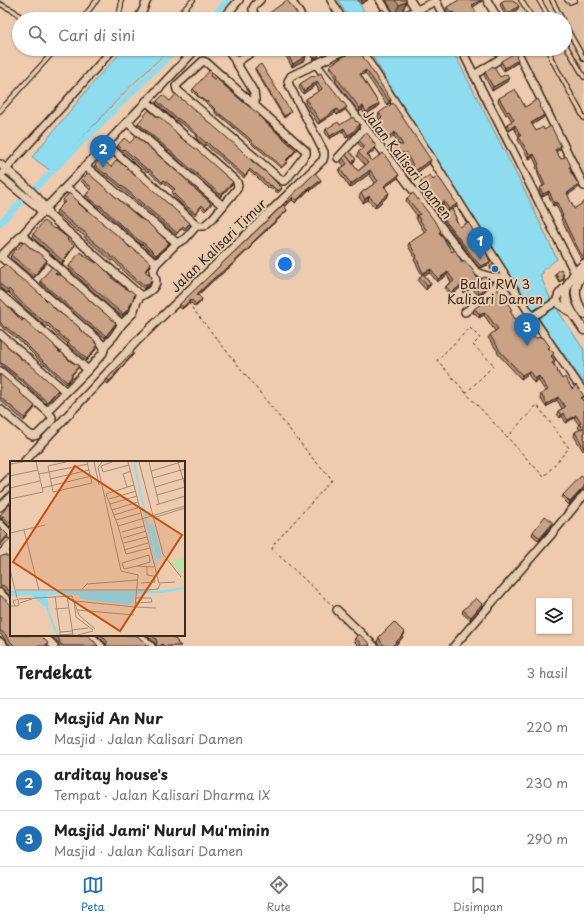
<!DOCTYPE html>
<html lang="id">
<head>
<meta charset="utf-8">
<style>
  :root { --surface:#fff; --page:#f2f2f2; --text:#222; --muted:#767676; --line:#e0e0e0; --accent:#1f6fb2 }
  body { margin:0; font-family:"Playpen Sans",sans-serif; background:var(--page); color:var(--text) }
  .controls { position:absolute; right:12px; bottom:12px; display:grid; overflow:hidden; border-radius:0px; box-shadow:0 1px 3px #0004 }
  .controls button { width:36px; height:36px; display:grid; place-items:center; padding:0; border:0; border-bottom:1px solid var(--line); background:var(--surface); color:var(--text); font:20px sans-serif }
  .you { position:absolute; left:285px; top:264px; width:14px; height:14px; margin:-10px; border:3px solid #fff; border-radius:50%; background:#1a73e8; box-shadow:0 0 0 6px #1a73e833 }
  .badge { display:grid; place-items:center; width:26px; height:26px; border-radius:50%; background:var(--accent); color:#fff; font-size:13px; font-weight:700 }
  .pin { position:absolute; translate:-50% -33px; filter:drop-shadow(0 1px 2px #0008) }
  .pin::after { content:''; position:absolute; top:21px; width:14px; height:12px; background:inherit; clip-path:polygon(0 0,100% 0,50% 100%) }
  .list { margin:0; padding:0; list-style:none }
  h2 { display:flex; justify-content:space-between; align-items:center; height:52px; margin:0; padding:0 16px; font-size:17px }
  h2 small { font-size:13px; font-weight:400; color:var(--muted) }
  .list li { display:grid; grid-template-columns:26px 1fr auto; gap:12px; align-items:center; box-sizing:border-box; height:56px; padding:0 16px; border-top:1px solid var(--line) }
  .list b { display:block; font-size:15px; white-space:nowrap }
  .list p { margin:0; font-size:13px; white-space:nowrap; color:var(--muted) }
  .list em { font-size:13px; font-style:normal; color:var(--muted) }
  .icon { flex:none; width:22px; height:22px; fill:none; stroke:currentColor; stroke-width:2; stroke-linecap:round; stroke-linejoin:round }
  .map { position:relative; flex:none; width:584px; height:646px; overflow:hidden }
  .search { position:absolute; background:var(--surface); box-shadow:0 1px 3px #0004; left:12px; right:12px; top:12px; height:44px; display:flex; align-items:center; gap:10px; box-sizing:border-box; padding:0 14px; border-radius:22px; color:var(--muted); font-size:15px }
  .sheet { height:220px; background:var(--surface) }
  nav { display:flex; justify-content:space-around; align-items:center; box-sizing:border-box; height:56px; border-top:1px solid var(--line); background:var(--surface); font-size:11px; color:var(--muted) }
  nav a { display:grid; justify-items:center; gap:2px }
  nav .on { color:var(--accent) }
  .map>svg:first-child { display:block }
</style>
</head>
<body>
<div class="map">
<svg width="584" height="646" viewBox="0 0 584 646">
  <rect width="100%" height="100%" fill="#eecbae"/>
  <filter id="ink" filterUnits="userSpaceOnUse"><feTurbulence type="fractalNoise" baseFrequency=".025" numOctaves="2"/><feDisplacementMap in="SourceGraphic" scale="8" xChannelSelector="R" yChannelSelector="G"/><feConvolveMatrix kernelMatrix="1 2 1 2 8 2 1 2 1" color-interpolation-filters="sRGB"/></filter>
  <g filter="url(#ink)">
    <!-- built -->
    <polygon fill="#e0bc9f" points="513,0 584,0 584,181 518,49 565,49 565,19 514,19 522,15"/>
    <!-- water -->
    <g fill="#8fdcef" stroke="#6d959b">
      <polygon points="338,0 357,0 369,19 349,19"/>
      <polygon points="124,49 170,49 125,92 51,171 32,157 98,77"/>
      <polygon points="368,49 452,49 526,193 557,259 543,270 543,273 540,275 551,300 584,350 584,384 503,266 411,121"/>
    </g>
    <g fill="none" stroke-linecap="round" stroke-linejoin="round">
      <!-- canal -->
      <g stroke="#8fdcef" stroke-width="6">
        <polyline points="210,19 228,0"/>
        <polyline points="0,223 175,50 177,49"/>
      </g>
      <defs>
        <g id="service">
          <polyline points="521,0 533,19"/>
          <polyline points="539,0 550,19"/>
          <polyline points="552,0 562,19"/>
          <polyline points="567,0 570,2 575,0"/>
          <polyline points="0,4 14,11 23,19"/>
          <polyline points="176,18 193,0"/>
          <polyline points="82,19 97,0"/>
          <path d="M116 19C120 13 122 8 121 0"/>
          <polyline points="565,25 584,59"/>
          <polyline points="565,44 584,77"/>
          <polyline points="550,49 551,58 584,118"/>
          <polyline points="0,111 56,49"/>
        </g>
        <g id="minor">
          <polyline points="291,0 303,19"/>
          <polyline points="331,0 342,19"/>
          <polyline points="380,0 392,19"/>
          <polyline points="410,0 417,11"/>
          <polyline points="487,0 498,19"/>
          <polyline points="138,19 143,10 147,0"/>
          <polyline points="223,19 239,0"/>
          <path d="M257 19C251 9 251 8 260 0"/>
          <polyline points="398,19 436,1 445,19"/>
          <polyline points="228,49 254,92 255,99 255,107"/>
          <polyline points="360,49 423,145 507,278 532,317 584,393"/>
          <polyline points="461,49 575,273"/>
          <polyline points="516,49 584,186"/>
          <polygon points="203,61 206,62 306,151 306,154 286,180 283,181 280,179 177,90 176,86 178,84"/>
          <polyline points="236,63 256,49"/>
          <path d="M316 64 473 268C481 277 495 278 507 278"/>
          <polyline points="474,75 516,49"/>
          <polyline points="127,122 223,206"/>
          <polyline points="106,144 198,226 204,226 212,219 237,189 238,186 237,182 146,101"/>
          <polyline points="338,158 365,128"/>
          <path d="M0 164C13 175 41 197 48 212"/>
          <polyline points="85,166 177,243"/>
          <path d="M0 176 33 203 42 212 49 215 141 296C146 294 155 289 156 282 156 279 154 274 153 271L156 264 177 243 185 239 197 225"/>
          <polyline points="0,176 113,49"/>
          <polyline points="66,187 156,264"/>
          <polyline points="22,235 122,324"/>
          <polyline points="0,257 22,235 46,208 196,49"/>
          <polyline points="1,257 98,340 104,347"/>
          <path d="M567 286C562 290 557 294 557 301L560 305 573 314"/>
          <polyline points="0,294 88,370"/>
          <path d="M465 312C479 303 492 291 501 278"/>
          <polyline points="532,317 557,301"/>
          <polyline points="0,334 66,392"/>
          <polyline points="104,347 114,336 122,324 133,313 137,301 141,296"/>
          <polyline points="0,371 47,411"/>
          <polyline points="0,409 29,434 33,436 37,435 52,420 52,417 47,411 88,370 103,353 104,350 104,347"/>
          <polyline points="24,462 136,342 323,160 324,156 324,152 289,85 288,81 291,76 347,49"/>
          <polyline points="0,488 11,477"/>
          <polyline points="0,507 11,496"/>
          <polyline points="0,524 11,535"/>
          <polyline points="4,551 11,558"/>
          <polyline points="0,555 11,544"/>
          <polyline points="0,593 11,604"/>
          <polyline points="337,610 374,646"/>
          <polyline points="43,635 54,646"/>
          <polyline points="90,635 101,646"/>
          <polyline points="139,635 151,646"/>
          <polyline points="0,642 4,646"/>
          <polyline points="454,646 550,536 584,495"/>
        </g>
        <g id="tertiary">
          <path d="M584 264C555 291 565 302 584 330"/>
          <path d="M584 272C572 287 574 299 584 314"/>
        </g>
      </defs>
      <!-- service casing -->
      <use href="#service" stroke="#3b2a1e" stroke-width="6"/>
      <!-- minor casing -->
      <use href="#minor" stroke="#3b2a1e" stroke-width="10"/>
      <!-- tertiary casing -->
      <use href="#tertiary" stroke="#3b2a1e" stroke-width="11"/>
      <!-- path -->
      <g stroke="#3b2a1e" stroke-width="1" stroke-dasharray="3 3" stroke-linecap="butt">
        <polyline points="188,303 314,460 327,473 332,480 274,544 272,549 333,606"/>
        <polyline points="466,393 437,360 470,328 480,338 473,345 494,365 466,393 544,477 569,448 537,405 507,437"/>
      </g>
      <!-- service -->
      <use href="#service" stroke="#e8cbaf" stroke-width="3.5"/>
      <!-- minor -->
      <use href="#minor" stroke="#e8cbaf" stroke-width="7"/>
      <!-- tertiary -->
      <use href="#tertiary" stroke="#e8cbaf" stroke-width="8"/>
    </g>
    <!-- wall -->
    <g fill="#ae8b73" stroke="#3b2a1e">
      <polygon points="358,0 368,0 361,4"/>
      <polygon points="386,0 406,0 406,2 403,11 395,15"/>
      <polygon points="482,1 473,7 479,19 455,19 452,15 450,16 446,10 447,7"/>
      <polygon points="501,2 515,3 519,6 517,10 506,17 500,5"/>
      <polygon points="268,14 297,18 296,19 268,19 267,17"/>
      <polygon points="373,15 390,19 372,19"/>
      <polygon points="285,49 302,49 305,60 292,67 286,56 288,53"/>
      <polygon points="356,49 391,100 390,103 387,105 365,73 361,75 379,104 378,107 365,115 362,110 359,112 335,81 336,79 329,68 330,65"/>
      <polygon points="518,60 517,63 504,71 500,65 501,61"/>
      <polygon points="255,68 291,112 290,113 284,118 255,70"/>
      <polygon points="485,72 500,77 508,81 492,91 484,75"/>
      <polygon points="211,76 259,116 296,150 296,151 287,161 287,163 281,168 262,152 256,147 256,148 248,140 219,115 219,116 215,113 215,111 206,103 197,96 192,91 193,89"/>
      <polygon points="313,77 326,84 345,110 337,115 335,113 318,124 305,103 306,99 319,91 316,85 303,94 299,88 300,84"/>
      <polygon points="499,98 525,107 540,108 543,118 532,125 536,131 544,130 561,146 560,149 556,152 561,159 570,169 578,188 567,195 574,209 584,202 584,258 581,259 571,240 561,219 562,218 556,205 553,206 548,194 542,197 539,191 540,188 543,186 537,172 538,171 536,168 537,166 533,157 529,159 518,140 519,137 514,128 509,131 506,127 507,124 512,122 508,114 506,115 498,101"/>
      <polygon points="181,99 282,188 281,190 278,193 270,187 269,189 255,175 255,176 249,171 244,178 222,159 222,158 211,150 206,144 205,146 196,138 197,136 185,126 176,120 176,121 156,103 157,101 170,101"/>
      <polygon points="379,113 431,160 429,164 418,172 418,179 413,182 406,173 408,169 411,167 405,157 394,157 390,151 389,149 391,145 399,145 394,136 386,142 383,137 380,139 374,131 377,122 379,120 378,117"/>
      <polygon points="158,118 233,182 232,184 220,197 137,124 138,123"/>
      <polygon points="340,125 359,128 352,135 346,138 343,131 329,139 325,132 326,129"/>
      <polygon points="359,140 373,141 373,142 376,146 375,150 368,155 372,161 398,178 385,187 388,196 375,208 368,200 363,203 359,197 361,193 375,183 369,174 350,188 339,172 340,169 344,166 341,162 343,158 354,162 352,164 358,171 365,165 357,156 358,152 363,149 358,143"/>
      <polygon points="130,143 189,184 211,203 211,205 205,211 201,207 195,215 181,204 172,194 174,191 163,182 162,184 148,171 147,172 123,151 123,152 117,147 118,145"/>
      <polygon points="95,165 127,169 190,223 189,225 185,230 182,228 176,235 114,182 105,175 104,176 94,167"/>
      <polygon points="82,179 169,243 168,245 156,257 146,248 142,244 141,245 123,228 122,228 121,227 99,207 99,208 85,197 86,195 90,190 81,181"/>
      <polygon points="321,180 320,183 310,191 309,190 295,203 292,200 286,206 284,205 286,201"/>
      <polygon points="433,180 457,204 456,207 452,209 456,218 456,220 460,227 490,264 481,268 477,265 441,217 441,215 447,211 443,204 435,210 424,196 424,194 422,190 422,187 420,184 421,181"/>
      <polygon points="407,198 441,231 440,233 452,252 462,262 479,281 490,284 478,296 472,288 464,293 460,288 450,296 445,289 446,286 451,282 447,275 437,282 430,273 424,275 431,284 429,287 426,290 418,281 420,277 422,275 414,260 415,258 408,246 409,243 425,233 416,218 417,216 406,201"/>
      <polygon points="63,200 79,203 150,265 145,272 150,284 144,289 126,274 113,260 112,261 85,238 85,237 78,231 78,232 56,213 57,210 63,204 62,203"/>
      <polygon points="287,210 286,212 256,240 251,245 251,247 229,268 214,280 198,295 201,302 195,307 191,303 190,304 189,303 182,309 179,307 180,304"/>
      <polygon points="33,234 68,240 73,248 62,264 32,237"/>
      <polygon points="17,250 34,251 47,260 46,263 34,278 10,258 11,255"/>
      <polygon points="69,266 109,275 130,307 128,311 122,316 111,308 68,268"/>
      <polygon points="490,266 497,271 495,272 492,272 490,268"/>
      <polygon points="0,269 14,273 55,309 80,328 79,329 95,341 95,342 98,345 97,348 86,361 73,349 73,350 67,345 68,344 56,334 48,326 46,327 20,304 8,292 7,293 0,288"/>
      <polygon points="56,273 88,299 115,325 105,338 85,323 40,283 40,281"/>
      <polygon points="556,273 564,274 563,276 564,279 563,280 559,282 555,275"/>
      <polygon points="0,300 22,321 41,335 60,353 79,366 78,368 72,375 72,378 66,384 47,366 42,363 22,343 5,329 5,330 0,325"/>
      <polygon points="474,309 511,313 515,319 532,337 549,349 552,357 555,361 554,364 558,372 562,379 583,399 582,400 584,402 584,450 583,451 574,436 575,432 580,430 578,427 579,425 574,418 566,423 562,416 560,418 557,414 558,411 562,409 557,400 546,407 540,398 541,394 546,392 538,380 534,383 528,374 521,379 497,353 498,352 488,338 490,335 495,331 484,315 479,318 475,313 474,314 473,312"/>
      <polygon points="0,339 21,359 58,390 58,391 46,404 23,382 0,364"/>
      <polygon points="134,353 132,356 114,377 113,379 108,384 105,382 107,379"/>
      <polygon points="0,374 34,409 24,421 0,400"/>
      <polygon points="584,478 584,490 580,492 569,505 562,498 563,495"/>
      <polygon points="11,503 11,528 2,519 0,519"/>
      <polygon points="552,526 539,541 532,535 533,532"/>
      <polygon points="0,557 11,559 11,597 3,589 0,588"/>
      <polygon points="0,595 47,646 11,646 4,639 5,639 0,634"/>
      <polygon points="481,608 470,620 462,613 463,610"/>
      <polygon points="50,635 88,635 98,646 59,646 58,642"/>
      <polygon points="97,635 136,635 106,646 106,644"/>
      <polygon points="146,635 171,635 171,636 178,642 177,643 181,646 156,646 155,643"/>
      <polygon points="379,637 403,637 395,646 379,646 377,642"/>
      <polygon points="355,638 370,644 369,646 359,646 354,641"/>
    </g>
    <!-- shaded-wall -->
    <g fill="#8d715e" stroke="#3b2a1e">
      <polygon points="362,0 368,0 361,4"/>
      <polygon points="481,0 483,0 482,1 471,9 472,5"/>
      <polygon points="406,2 403,11 395,15 399,5"/>
      <polygon points="519,6 517,10 506,17 507,14"/>
      <polygon points="453,12 452,15 450,16 451,13"/>
      <polygon points="298,15 297,18 296,19 292,19"/>
      <polygon points="306,56 305,60 292,67 293,64"/>
      <polygon points="319,56 318,57 312,60 313,58"/>
      <polygon points="518,60 517,63 504,71 505,68"/>
      <polygon points="366,70 365,73 359,77 360,74"/>
      <polygon points="509,78 508,81 492,91 493,87"/>
      <polygon points="317,81 316,85 303,94 304,91"/>
      <polygon points="391,100 390,103 387,105 389,101"/>
      <polygon points="379,104 378,107 365,115 366,112"/>
      <polygon points="363,106 362,110 359,112 360,108"/>
      <polygon points="347,107 345,110 337,115 339,112"/>
      <polygon points="337,109 335,113 318,124 320,121"/>
      <polygon points="291,112 290,113 284,118 284,116"/>
      <polygon points="544,115 543,118 530,126 531,123"/>
      <polygon points="360,124 359,128 352,135 346,138 348,135"/>
      <polygon points="515,125 514,128 509,131 510,129"/>
      <polygon points="344,128 343,131 329,139 330,136"/>
      <polygon points="395,132 394,136 386,142 387,138"/>
      <polygon points="384,133 383,137 380,139 381,135"/>
      <polygon points="376,146 375,150 365,158 367,154"/>
      <polygon points="561,146 560,149 554,153 555,150"/>
      <polygon points="296,150 296,151 285,162 286,160"/>
      <polygon points="395,153 407,153 406,153 405,157 394,157"/>
      <polygon points="534,154 533,157 529,159 530,156"/>
      <polygon points="356,159 354,162 350,165 352,162"/>
      <polygon points="431,160 429,164 415,174 416,170"/>
      <polygon points="370,170 369,174 350,188 351,184"/>
      <polygon points="399,175 398,178 382,189 384,186"/>
      <polygon points="419,175 418,179 413,182 415,178"/>
      <polygon points="321,180 320,183 310,191 311,188"/>
      <polygon points="233,182 232,184 220,197 221,195"/>
      <polygon points="579,185 578,188 566,196 567,193"/>
      <polygon points="310,187 309,190 295,203 297,200"/>
      <polygon points="549,191 548,194 542,197 543,194"/>
      <polygon points="389,193 388,196 375,208 376,204"/>
      <polygon points="369,196 368,200 363,203 365,199"/>
      <polygon points="293,197 292,200 286,206 287,203"/>
      <polygon points="444,201 443,204 435,210 436,207"/>
      <polygon points="557,202 556,205 553,206 554,203"/>
      <polygon points="457,204 456,207 448,212 449,209"/>
      <polygon points="287,210 286,212 256,240 251,245 251,247 229,268 214,280 196,297 197,294"/>
      <polygon points="169,243 168,245 156,257 156,255"/>
      <polygon points="74,245 73,248 62,264 63,261"/>
      <polygon points="47,260 46,263 34,278 35,275"/>
      <polygon points="490,262 490,264 481,268 481,266"/>
      <polygon points="151,263 150,265 144,274 145,271"/>
      <polygon points="431,269 430,273 422,276 423,273"/>
      <polygon points="448,272 447,275 437,282 438,279"/>
      <polygon points="151,281 150,284 144,289 145,286"/>
      <polygon points="491,281 490,284 478,296 479,293"/>
      <polygon points="431,284 429,287 426,290 427,286"/>
      <polygon points="461,285 460,288 450,296 451,293"/>
      <polygon points="473,285 472,288 464,293 465,290"/>
      <polygon points="135,294 130,307 127,310 129,308 128,311 122,316"/>
      <polygon points="202,299 201,302 195,307 196,305"/>
      <polygon points="190,300 189,303 182,309 183,307"/>
      <polygon points="485,312 484,315 479,318 480,315"/>
      <polygon points="116,323 115,325 105,338 106,336"/>
      <polygon points="98,345 97,348 86,361 87,359"/>
      <polygon points="134,353 132,356 114,377 113,379 108,384 109,381"/>
      <polygon points="79,366 78,368 70,377 71,375"/>
      <polygon points="529,371 528,374 521,379 522,375"/>
      <polygon points="539,376 538,380 534,383 535,379"/>
      <polygon points="58,390 58,391 46,404 47,402"/>
      <polygon points="558,397 557,400 546,407 547,404"/>
      <polygon points="35,406 34,409 24,421 25,418"/>
      <polygon points="563,413 562,416 560,418 561,415"/>
      <polygon points="576,415 574,418 566,423 568,420"/>
      <polygon points="584,487 584,490 580,492 569,505 570,502 582,489"/>
      <polygon points="0,516 3,516 2,519 0,519"/>
      <polygon points="553,523 552,526 539,541 540,538"/>
      <polygon points="8,535 7,538 0,546 0,544"/>
      <polygon points="482,604 481,608 470,620 471,617"/>
      <polygon points="405,633 403,637 395,646 392,646"/>
    </g>
    <!-- building -->
    <g fill="#caa286" stroke="#3b2a1e">
      <polygon points="287,0 298,15 292,19 271,19 268,14"/>
      <polygon points="395,0 406,0 406,2 399,5"/>
      <polygon points="459,0 481,0 472,5 479,18 479,19 458,19 453,12 451,13 447,7"/>
      <polygon points="505,0 513,0 515,3 516,3 519,6 507,14 501,2"/>
      <polygon points="383,9 390,19 376,19 373,15"/>
      <polygon points="543,14 547,19 538,19 537,17"/>
      <polygon points="288,49 302,49 306,56 293,64 287,53 290,51"/>
      <polygon points="356,49 358,49 391,100 389,101 366,70 360,74 379,104 366,112 363,106 360,108 336,77 338,76 330,65"/>
      <polygon points="317,53 319,56 313,58 312,56"/>
      <polygon points="515,53 518,60 505,68 501,61"/>
      <polygon points="261,64 291,112 284,116 255,68"/>
      <polygon points="493,66 500,77 507,74 509,78 493,87 485,72"/>
      <polygon points="210,70 212,72 210,76 217,81 218,80 242,101 256,112 260,115 259,116 264,121 296,150 286,160 287,161 282,167 263,150 257,146 256,146 249,138 220,114 219,114 215,111 216,110 207,101 206,102 197,95 198,94 193,89"/>
      <polygon points="321,73 326,84 328,83 347,107 339,112 337,109 320,121 306,99 322,89 317,81 304,91 300,84 312,76 313,77"/>
      <polygon points="515,89 525,107 538,99 541,105 539,106 544,115 531,123 536,131 543,127 544,130 551,126 561,146 555,150 561,159 566,156 571,166 569,167 571,171 570,171 579,185 567,193 574,209 584,202 584,255 582,256 572,237 562,216 563,216 557,202 554,203 549,191 543,194 540,188 545,185 538,170 539,169 538,165 539,164 534,154 530,156 519,137 521,136 515,125 510,129 507,124 514,120 509,111 507,112 499,98"/>
      <polygon points="176,94 181,99 182,99 239,148 253,162 267,173 282,188 278,191 271,185 270,186 256,173 255,174 250,169 245,176 222,156 223,156 212,147 207,142 206,143 197,135 198,135 186,124 177,118 177,119 157,101 163,95 170,101"/>
      <polygon points="393,103 431,160 416,170 419,175 415,178 408,169 413,165 406,153 407,153 395,153 391,147 391,145 403,145 395,132 387,138 384,133 381,135 375,127 378,124 377,122 382,117 379,113"/>
      <polygon points="149,110 158,118 159,117 161,118 175,131 180,137 197,150 233,182 221,195 138,123"/>
      <polygon points="353,117 356,122 357,121 360,124 353,132 348,135 344,128 330,136 326,129 338,122 340,125"/>
      <polygon points="366,132 373,141 372,141 376,146 375,146 376,146 367,154 372,161 383,153 399,175 384,186 389,193 376,204 369,196 365,199 361,193 378,181 370,170 351,184 340,169 347,164 343,158 346,155 358,171 368,163 358,152 365,147 359,140"/>
      <polygon points="136,136 190,183 189,184 211,203 206,209 202,205 195,213 182,202 172,192 175,189 164,180 162,182 149,169 148,170 124,149 123,150 118,145 124,138 130,143"/>
      <polygon points="349,151 356,159 352,162 346,155"/>
      <polygon points="101,158 111,167 117,160 123,165 124,164 128,168 127,169 138,178 145,183 190,223 185,228 183,226 177,233 115,180 106,173 105,174 95,165"/>
      <polygon points="88,173 141,219 147,222 169,243 156,255 147,246 142,242 142,243 123,226 123,227 122,226 100,205 99,206 86,195 92,188 82,179"/>
      <polygon points="315,173 321,180 311,188 310,187 297,200 293,197 287,203 286,201"/>
      <polygon points="430,175 433,180 438,176 457,204 449,209 444,201 436,207 425,193 426,192 423,187 424,186 421,181"/>
      <polygon points="69,193 79,202 78,203 87,211 88,210 102,222 102,223 122,239 130,248 131,247 151,263 145,271 152,277 151,281 145,286 127,271 114,257 113,258 86,235 87,234 79,228 79,229 57,210 65,202 63,200"/>
      <polygon points="413,193 437,224 441,231 439,232 452,252 455,250 462,262 464,260 472,269 479,281 484,277 488,278 491,281 479,293 473,285 465,290 461,285 451,293 446,286 454,281 448,272 438,279 431,269 423,273 416,257 417,256 409,243 427,231 417,215 420,214 407,198"/>
      <polygon points="283,205 287,210 257,238 251,244 252,245 230,266 215,277 197,294 202,299 196,305 192,300 191,301 190,300 183,307 180,304"/>
      <polygon points="452,209 456,218 455,219 460,227 468,222 479,240 482,248 484,247 490,262 481,266 477,262 441,215"/>
      <polygon points="44,221 54,229 55,228 68,238 67,240 74,245 63,261 33,234"/>
      <polygon points="24,242 34,251 34,250 39,253 47,260 35,275 11,255 16,249 17,250"/>
      <polygon points="80,252 88,258 96,263 97,262 109,274 114,280 129,291 130,290 135,294 131,304 128,308 129,308 123,314 112,305 69,266"/>
      <polygon points="5,264 15,273 14,273 24,281 24,280 40,294 55,309 71,321 71,320 80,328 79,329 95,341 94,342 98,345 87,359 74,347 74,348 68,343 69,342 57,332 48,323 47,324 21,302 9,289 8,291 0,284 0,269"/>
      <polygon points="494,264 498,270 496,271 492,270 490,266"/>
      <polygon points="52,267 57,271 55,273 60,276 61,275 88,298 88,299 116,323 106,336 86,321 40,281"/>
      <polygon points="561,269 564,274 562,275 564,279 559,281 556,273"/>
      <polygon points="423,274 431,284 427,286 420,277"/>
      <polygon points="497,289 504,297 512,310 510,311 515,319 527,317 530,320 532,337 536,338 543,337 550,347 548,348 554,353 551,356 555,361 552,363 558,370 557,371 562,379 565,377 572,389 576,385 584,396 581,398 584,402 584,448 575,432 583,428 579,424 581,423 576,415 568,420 563,413 561,415 558,411 565,407 558,397 547,404 541,394 548,390 539,376 535,379 529,371 522,375 499,350 499,349 490,335 498,329 485,312 480,315 476,310 475,310 474,309 485,301"/>
      <polygon points="1,299 22,321 24,319 41,335 42,334 54,345 54,346 60,353 61,352 70,361 79,366 71,375 72,376 67,382 47,364 43,361 23,341 6,327 5,328 0,322 0,300"/>
      <polygon points="0,339 21,359 31,365 58,390 47,402 23,380 0,362"/>
      <polygon points="132,352 134,353 114,375 115,376 109,381 107,379"/>
      <polygon points="0,374 20,391 19,392 35,406 25,418 0,397"/>
      <polygon points="581,476 584,478 584,487 582,489 570,502 563,495"/>
      <polygon points="11,503 11,524 3,516 0,516 0,515"/>
      <polygon points="545,516 553,523 540,538 533,532"/>
      <polygon points="0,527 8,535 0,544"/>
      <polygon points="5,555 11,559 11,593 4,586 0,585 0,557"/>
      <polygon points="0,595 11,605 11,635 40,635 48,643 45,646 15,646 10,641 6,636 6,635 0,630"/>
      <polygon points="476,598 482,604 471,617 463,610"/>
      <polygon points="394,622 405,633 392,646 385,646 381,642 379,637"/>
      <polygon points="359,634 370,644 368,646 359,646 361,643 355,638"/>
      <polygon points="54,635 88,635 98,646 63,646 60,643 59,639"/>
      <polygon points="101,635 136,635 149,646 106,646 107,644 107,641"/>
      <polygon points="151,635 170,635 178,642 177,643 181,646 164,646 162,644 160,646 156,646 157,643 156,639"/>
    </g>
  </g>
  <!-- markers -->
  <circle fill="#1f6fb2" stroke="#e8cbaf" stroke-width="1.5" cx="495" cy="269" r="4"/>
  <g text-anchor="middle" dominant-baseline="central" stroke-width="4" stroke-linejoin="round" paint-order="stroke">
    <!-- street labels -->
    <g font-size="13" fill="#3b2a1e" stroke="#e8cbaf">
      <text transform="translate(408 164) rotate(52)">Jalan Kalisari Damen</text>
      <text transform="translate(218 245) rotate(-44)">Jalan Kalisari Timur</text>
    </g>
    <!-- poi labels -->
    <g font-size="13" fill="#3b2a1e" stroke="#e8cbaf">
      <text x="495" y="283">Balai RW 3<tspan x="495" dy="15">Kalisari Damen</tspan></text>
    </g>
  </g>
  <!-- overview -->
  <g transform="translate(10 461)">
    <rect width="175" height="175" fill="#eecbae"/>
    <path d="M175 96V115L161 101Z" fill="#b6e4a3"/>
    <path d="M143 62 152 96 147 99 139 64ZM175 126V128L152 132 125 133 123 141 119 144 70 138 69 134 52 133 37 134 39 145H34L21 134 0 135V130H146Z" fill="#8fdcef"/>
    <path fill="none" stroke="#8fdcef" stroke-width="2" d="M124 1 146 104M36 143 47 174"/>
    <path fill="none" stroke="#a68b74" stroke-width="1" d="M56 1 38 5 43 31 82 22 77 1M84 1 89 24M102 1 91 5 93 11 119 4M118 1 149 122 165 121M129 1 153 93 171 116M139 1 149 43M168 1 175 25M0 3 13 1M141 10 171 1M29 13 78 3M0 15 28 9M143 17 175 8M40 18 79 9M117 26 113 13 121 10M145 26 175 17M0 27 30 20M32 27 81 15M147 34 175 26M0 38 33 31 26 1M99 38 126 30M100 43 127 35M146 44 175 35M102 49 128 41M104 54 130 46M143 57 175 47M106 59 131 52M108 65 96 33 124 24M14 69 29 129M112 71 134 65M0 72 35 64M113 77 136 70M114 82 137 76M140 87 116 93 108 65 175 45M114 89 138 82M127 105 140 101 139 94 112 102 114 108 127 105 144 106M0 108 7 137M131 122 145 121 144 115 137 114V106M72 128 77 123 128 119M6 129H139L148 128 150 123M45 135 50 171M57 135 63 174M9 138 62 135 69 154 85 168M64 139 66 156 83 169M65 140 125 146 128 114 111 110 88 6 92 1M10 142 22 138M126 142 142 141 141 137H126M0 145H7L9 144 8 138 3 140 5 145M125 146 146 147M45 148 58 147M67 149 124 154M62 169 78 167M50 171V174L63 173M50 171 63 170M68 174 83 170"/>
    <path fill="#c55010" fill-opacity="0.15" stroke="#c55010" stroke-width="2" d="M65 5 172 74 110 170 3 101Z"/>
    <rect width="175" height="175" fill="none" stroke="#3b2a1e" stroke-width="2"/>
  </g>
</svg>
<div class="controls">
<button><svg class="icon" aria-label="layers" viewBox="0 0 24 24"><path d="M12 4l9 5-9 5-9-5zM3 14l9 5 9-5"/></svg></button>
</div>
<div class="you"></div>
<div class="pin badge" style="left:480px;top:260px">1</div>
<div class="pin badge" style="left:103px;top:168px">2</div>
<div class="pin badge" style="left:527px;top:346px">3</div>
<div class="search"><svg class="icon" aria-label="search" viewBox="0 0 24 24"><circle cx="10" cy="10" r="6"/><path d="M15 15l6 6"/></svg>Cari di sini</div>
</div>
<section class="sheet">
<h2>Terdekat<small>3 hasil</small></h2>
<ul class="list">
<li><span class="badge">1</span><div><b>Masjid An Nur</b><p>Masjid · Jalan Kalisari Damen</p></div><em>220 m</em></li>
<li><span class="badge">2</span><div><b>arditay house's</b><p>Tempat · Jalan Kalisari Dharma IX</p></div><em>230 m</em></li>
<li><span class="badge">3</span><div><b>Masjid Jami' Nurul Mu'minin</b><p>Masjid · Jalan Kalisari Damen</p></div><em>290 m</em></li>
</ul>
</section>
<nav>
<a class="on"><svg class="icon" aria-label="map" viewBox="0 0 24 24"><path d="M3 6l6-2 6 2 6-2v14l-6 2-6-2-6 2zM9 4v14M15 6v14"/></svg>Peta</a>
<a><svg class="icon" aria-label="directions" viewBox="0 0 24 24"><path d="M12 3l9 9-9 9-9-9zM9 14v-3h6M13 9l2 2-2 2"/></svg>Rute</a>
<a><svg class="icon" aria-label="saved" viewBox="0 0 24 24"><path d="M7 4h10v16l-5-4-5 4z"/></svg>Disimpan</a>
</nav>
</body>
</html>
